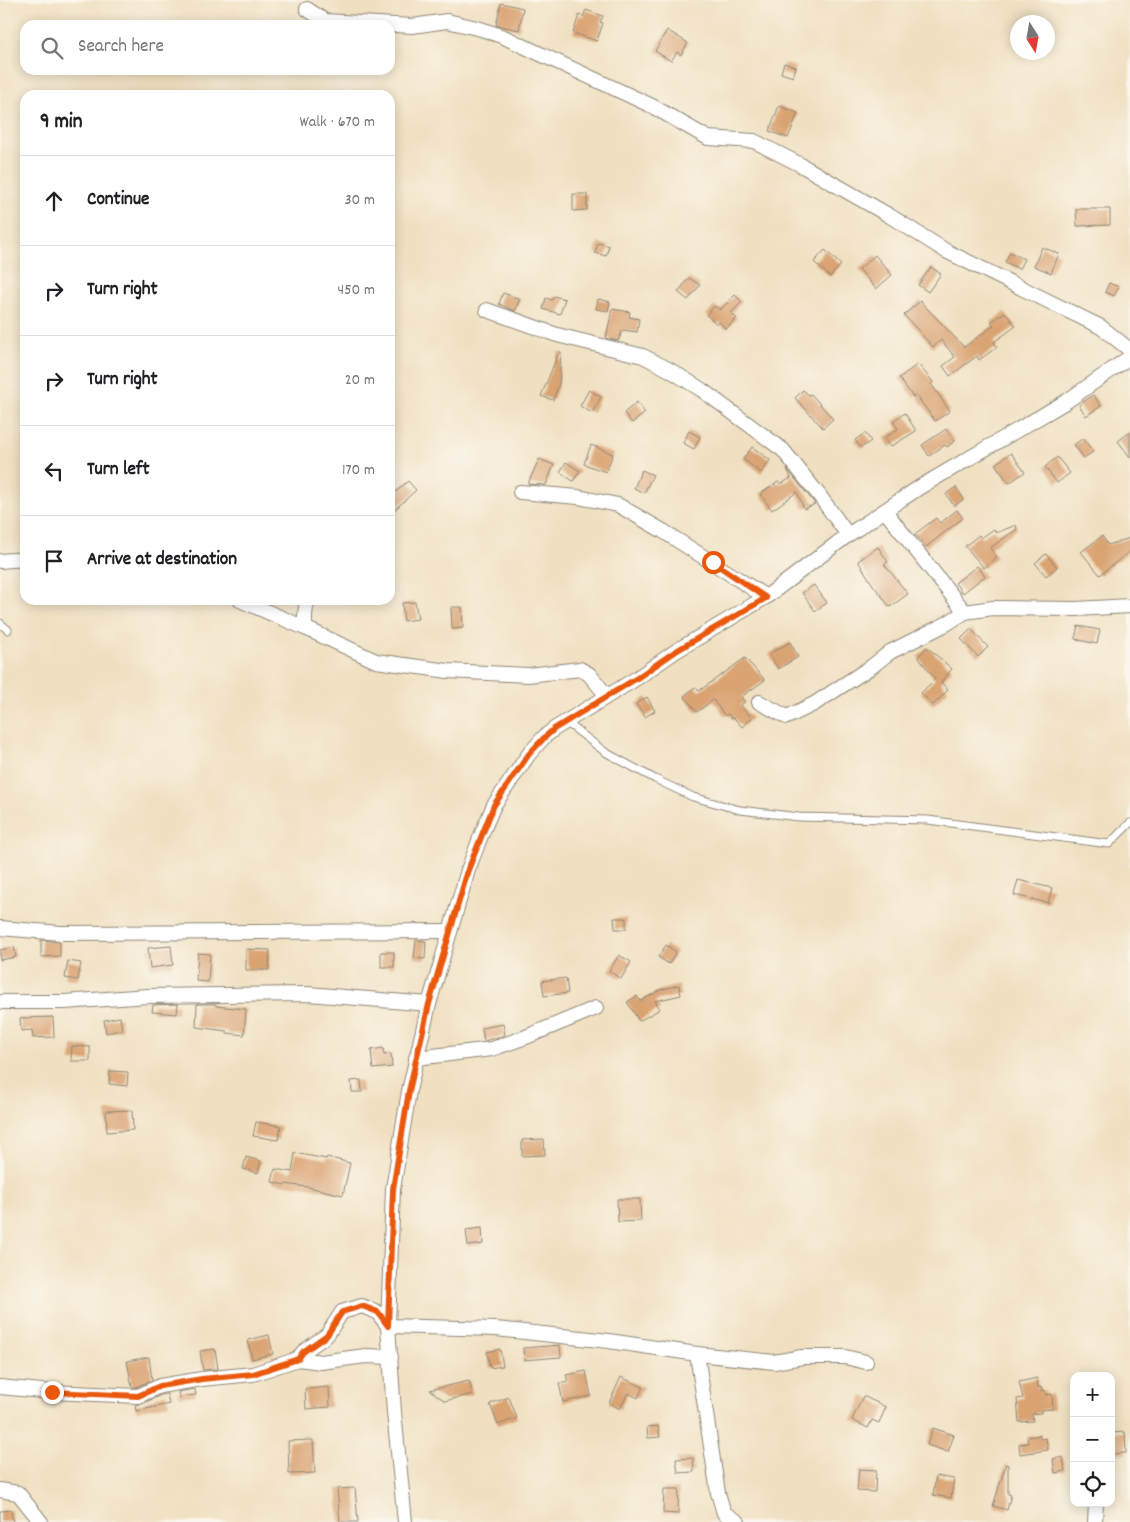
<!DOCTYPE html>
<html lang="en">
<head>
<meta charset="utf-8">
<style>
  :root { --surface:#fff; --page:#f6f6f6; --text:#202124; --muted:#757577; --line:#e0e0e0 }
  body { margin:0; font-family:Dekko,sans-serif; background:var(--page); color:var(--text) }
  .controls { position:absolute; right:15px; bottom:15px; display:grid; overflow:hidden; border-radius:10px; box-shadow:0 2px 12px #0003 }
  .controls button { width:45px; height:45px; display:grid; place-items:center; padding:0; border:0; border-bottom:1px solid var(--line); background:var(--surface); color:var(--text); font:25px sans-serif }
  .compass { position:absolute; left:1010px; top:15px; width:45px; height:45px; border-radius:50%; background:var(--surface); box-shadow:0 2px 12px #0003; rotate:169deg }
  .stop { position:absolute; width:15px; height:15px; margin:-11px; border:4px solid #ea580c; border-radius:50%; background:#fff }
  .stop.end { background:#ea580c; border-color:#fff; box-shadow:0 1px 5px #0008 }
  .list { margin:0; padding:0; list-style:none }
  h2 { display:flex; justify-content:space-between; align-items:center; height:65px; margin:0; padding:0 20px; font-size:21px }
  h2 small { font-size:16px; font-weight:400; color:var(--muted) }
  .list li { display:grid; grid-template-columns:32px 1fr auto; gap:15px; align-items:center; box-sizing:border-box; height:90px; padding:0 20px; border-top:1px solid var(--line) }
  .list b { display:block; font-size:19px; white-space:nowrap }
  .list em { font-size:16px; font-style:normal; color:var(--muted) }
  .icon { flex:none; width:28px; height:28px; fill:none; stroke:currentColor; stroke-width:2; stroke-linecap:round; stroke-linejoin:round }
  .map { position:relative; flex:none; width:1130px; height:1522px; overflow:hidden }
  .search { position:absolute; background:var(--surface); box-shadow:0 2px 12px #0003; left:20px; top:20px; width:375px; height:55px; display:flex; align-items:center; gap:12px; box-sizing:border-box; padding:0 18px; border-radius:15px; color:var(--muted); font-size:19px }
  .panel { position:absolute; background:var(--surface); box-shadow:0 2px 12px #0003; left:20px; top:90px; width:375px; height:515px; border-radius:15px }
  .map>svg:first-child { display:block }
</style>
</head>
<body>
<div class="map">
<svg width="1130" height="1522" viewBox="0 0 1130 1522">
  <rect width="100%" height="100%" fill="#fbf7ec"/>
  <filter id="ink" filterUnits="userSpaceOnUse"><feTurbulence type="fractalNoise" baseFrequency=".02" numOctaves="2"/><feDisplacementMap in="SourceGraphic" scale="10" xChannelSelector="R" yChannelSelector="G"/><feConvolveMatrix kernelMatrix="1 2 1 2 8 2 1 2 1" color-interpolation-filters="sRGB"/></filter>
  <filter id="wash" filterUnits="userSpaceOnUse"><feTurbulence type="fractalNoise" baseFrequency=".0096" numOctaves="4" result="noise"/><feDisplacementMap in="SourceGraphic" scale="20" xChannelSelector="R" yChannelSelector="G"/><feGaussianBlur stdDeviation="1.12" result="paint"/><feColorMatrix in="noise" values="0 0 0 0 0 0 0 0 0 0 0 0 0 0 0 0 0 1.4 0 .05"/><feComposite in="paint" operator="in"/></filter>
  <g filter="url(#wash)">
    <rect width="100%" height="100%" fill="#f0e0c1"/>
    <g id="blocks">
      <!-- building -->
      <g fill="#daa372">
        <polygon points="501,3 523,8 519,30 496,25"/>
        <polygon points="586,10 603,16 600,22 603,23 597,41 573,33 579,15 583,17"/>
        <polygon points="667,30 688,43 681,55 677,52 671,61 655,51"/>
        <polygon points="784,63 796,67 793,77 781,73"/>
        <polygon points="779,106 798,113 788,138 769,131"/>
        <polygon points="573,194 587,194 587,210 573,211"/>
        <polygon points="1076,209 1110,209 1110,225 1077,226"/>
        <polygon points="598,243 609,246 606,256 595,253"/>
        <polygon points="1042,247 1059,254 1051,273 1034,266"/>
        <polygon points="825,250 841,265 830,277 814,262"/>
        <polygon points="1010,252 1024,259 1019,269 1005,262"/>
        <polygon points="875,255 892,275 876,289 859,269"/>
        <polygon points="931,267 941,274 928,292 918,285"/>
        <polygon points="689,278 700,285 688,300 678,292"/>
        <polygon points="1109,283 1119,287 1114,296 1105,292"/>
        <polygon points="503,293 520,299 515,311 499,304"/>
        <polygon points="735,295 742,302 731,313 737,318 726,329 719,322 717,324 706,315 715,306 720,310"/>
        <polygon points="554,296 565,299 560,314 543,309 546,298 552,300"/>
        <polygon points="598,299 610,302 608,311 596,309"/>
        <polygon points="920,301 964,347 994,325 991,322 1005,312 1016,326 994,342 997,347 979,360 977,356 950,376 943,366 955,357 941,340 933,347 904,315"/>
        <polygon points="612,309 630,312 629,317 639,319 637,332 623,330 618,341 606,338"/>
        <polygon points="559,352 561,352 559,384 553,400 541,396"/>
        <polygon points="918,364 933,382 931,384 950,411 935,421 916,395 913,397 899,378"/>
        <polygon points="589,390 601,397 592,413 580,406"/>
        <polygon points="803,390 809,395 811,394 833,419 823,428 795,398"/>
        <polygon points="1093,395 1101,406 1086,416 1079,405"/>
        <polygon points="637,402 645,413 632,423 624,413"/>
        <polygon points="905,413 916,431 890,447 884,438 898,429 893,421"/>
        <polygon points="946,429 955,441 947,447 945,445 929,456 922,445"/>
        <polygon points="689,431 700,437 694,449 683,443"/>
        <polygon points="1130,432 1130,457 1118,441"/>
        <polygon points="865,433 871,441 861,448 855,440"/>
        <polygon points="1083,438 1093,452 1084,458 1074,445"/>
        <polygon points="591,445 613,454 606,472 584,464"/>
        <polygon points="752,447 770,460 761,473 743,459"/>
        <polygon points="1011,453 1025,472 1009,483 995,464"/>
        <polygon points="1057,457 1070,473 1057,483 1045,467"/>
        <polygon points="539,459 554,465 546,485 528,484"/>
        <polygon points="566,462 580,471 573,481 560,472"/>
        <polygon points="787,469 812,500 815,504 804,509 797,492 772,510 760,494 778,482 781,484 791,478"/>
        <polygon points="642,470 653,475 644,493 634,488"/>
        <polygon points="408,481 416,490 390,514 390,497"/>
        <polygon points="956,487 964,499 954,506 946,494"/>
        <polygon points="957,510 963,518 926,547 915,534 936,518 940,523"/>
        <polygon points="1016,525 1017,529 990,548 997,557 984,568 965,546 979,535 981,538 994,529 996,533"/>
        <polygon points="1102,536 1108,545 1130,538 1130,551 1100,575 1081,552"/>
        <polygon points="878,547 888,562 884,564 908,594 890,607 873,585 858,561"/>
        <polygon points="1046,554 1057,567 1046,576 1035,563"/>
        <polygon points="977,566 985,576 963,593 955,583"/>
        <polygon points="814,585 827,603 815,611 802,593"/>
        <polygon points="415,602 418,619 404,621 402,603"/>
        <polygon points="451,607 462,607 463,628 452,629"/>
        <polygon points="1078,626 1100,630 1097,644 1075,639"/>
        <polygon points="971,629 988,647 978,657 961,639"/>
        <polygon points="790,642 798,657 778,669 769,654"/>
        <polygon points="927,647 952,669 941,682 948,690 933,705 921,693 935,679 918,657"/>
        <polygon points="745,658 765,680 741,697 745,702 740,705 752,718 742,727 734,718 732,719 728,714 725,716 713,700 697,712 684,696 695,687 699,691"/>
        <polygon points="647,697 655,711 645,717 636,704"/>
        <polygon points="1018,880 1052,888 1048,903 1014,895"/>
        <polygon points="614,918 626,918 626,929 615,929"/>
        <polygon points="41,940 60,942 60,956 41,957"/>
        <polygon points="416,940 426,941 425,959 414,958"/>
        <polygon points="666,945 676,952 669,964 658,957"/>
        <polygon points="171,946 173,965 150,968 148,948"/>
        <polygon points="14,947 16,957 0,960 0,950"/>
        <polygon points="246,949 270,950 269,970 246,970"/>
        <rect x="381" y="952" width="13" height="15"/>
        <polygon points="198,953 210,954 208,982 196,981"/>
        <polygon points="619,955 631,962 621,979 609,971"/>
        <polygon points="68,961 81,963 78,980 65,978"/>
        <polygon points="566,978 568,993 544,996 542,981"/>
        <polygon points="679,985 681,995 655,1001 660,1009 639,1021 627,1002 637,996 640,1001 660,990"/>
        <polygon points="178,1004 177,1014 152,1012 153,1005"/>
        <polygon points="197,1004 216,1004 216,1006 246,1009 244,1035 227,1033 227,1031 196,1027"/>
        <polygon points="53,1017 54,1037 33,1038 32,1030 21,1031 20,1018"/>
        <polygon points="120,1017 122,1030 106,1033 104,1020"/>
        <polygon points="503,1024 505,1035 484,1041 482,1028"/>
        <polygon points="72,1046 90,1047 90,1061 71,1061"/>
        <polygon points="383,1048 384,1055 391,1054 392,1067 373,1069 371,1050"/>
        <polygon points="110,1071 128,1072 127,1086 109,1084"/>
        <polygon points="361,1080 362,1092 352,1092 351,1081"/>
        <polygon points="132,1110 133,1130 107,1132 106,1111"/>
        <polygon points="256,1122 281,1126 278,1140 253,1136"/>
        <polygon points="544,1139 545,1155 522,1156 522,1140"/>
        <polygon points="295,1153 326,1159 327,1157 350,1163 343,1195 308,1187 285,1184 285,1185 272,1182 275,1169 292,1172"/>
        <polygon points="246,1157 261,1161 258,1173 243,1169"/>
        <polygon points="617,1199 640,1199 641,1221 618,1222"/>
        <polygon points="482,1228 483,1244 468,1246 466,1230"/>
        <polygon points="269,1335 273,1354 252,1359 248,1340"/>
        <polygon points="560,1345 561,1357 524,1360 523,1348"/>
        <polygon points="215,1349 218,1369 203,1370 200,1351"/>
        <polygon points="500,1349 503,1366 490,1368 487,1352"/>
        <polygon points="149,1357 152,1380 136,1387 132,1387 127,1361"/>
        <polygon points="586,1371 591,1396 563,1402 559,1383 568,1381 566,1375"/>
        <polygon points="621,1377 643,1387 638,1398 628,1393 620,1409 609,1403"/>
        <polygon points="1037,1378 1038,1387 1041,1387 1042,1391 1045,1390 1046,1395 1052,1394 1053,1409 1041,1410 1041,1413 1032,1414 1033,1421 1019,1422 1017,1399 1023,1398 1019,1382"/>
        <polygon points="469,1381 473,1394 445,1401 430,1390"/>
        <polygon points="329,1387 330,1407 306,1409 305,1389"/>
        <polygon points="195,1389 196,1395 179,1397 178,1392"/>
        <polygon points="163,1394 167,1394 169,1404 136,1411 135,1405 142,1404"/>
        <polygon points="863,1396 886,1407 879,1423 872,1420 868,1428 852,1420"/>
        <polygon points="509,1397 517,1418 498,1425 490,1404"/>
        <polygon points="658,1426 660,1437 648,1438 647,1427"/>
        <polygon points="933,1428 954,1435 948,1452 927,1445"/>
        <polygon points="1125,1432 1126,1453 1111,1454 1111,1433"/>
        <polygon points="1040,1435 1040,1439 1046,1438 1048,1450 1020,1454 1019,1444 1028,1443 1027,1437"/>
        <polygon points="313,1440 315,1473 289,1474 288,1441"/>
        <polygon points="1063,1457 1065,1471 1055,1473 1053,1459"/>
        <polygon points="693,1458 694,1472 678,1473 676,1459"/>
        <polygon points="1006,1464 1008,1465 1008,1494 1011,1495 1007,1510 993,1506"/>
        <polygon points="859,1469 876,1470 875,1492 857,1491"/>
        <polygon points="936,1476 954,1479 951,1498 933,1495"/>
        <polygon points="355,1488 358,1522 340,1522 337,1489"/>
        <polygon points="664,1489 679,1489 678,1514 663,1513"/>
        <polygon points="11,1510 13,1522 0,1522 0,1511"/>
      </g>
    </g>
  </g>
  <g filter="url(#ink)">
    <use href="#blocks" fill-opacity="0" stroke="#8e8676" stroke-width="1"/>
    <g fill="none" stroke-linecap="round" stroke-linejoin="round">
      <defs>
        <g id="lane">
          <polyline points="0,623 8,630"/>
          <polyline points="566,722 605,752 655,779 693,797 740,810 799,817 928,820 1109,844 1130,823"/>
        </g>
        <g id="street">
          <polyline points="307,9 325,21 412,26 447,21 481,29 504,37 652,106 708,138 754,141 801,165 890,216 946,251 1101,327 1130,350"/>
          <polyline points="487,310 557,335 643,356 670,370 702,390 783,450 819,495 848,535"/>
          <polyline points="520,492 578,497 618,505 663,531 766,597"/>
          <polyline points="885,511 965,612 993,608 1076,609 1130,606"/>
          <polyline points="0,561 25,559"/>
          <polyline points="240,600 305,628 376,661 448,671 528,675 580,669 589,674 607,696"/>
          <polyline points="305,628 305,615 307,600"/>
          <polyline points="759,702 787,717 814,704 871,667 890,652 946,624 965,612"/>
          <polyline points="0,928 61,933 450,931"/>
          <polyline points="0,1002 64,1002 148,996 308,994 429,1004"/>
          <polyline points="416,1058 492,1049 526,1037 596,1008"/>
          <polyline points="697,1354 718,1493 724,1513 738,1522"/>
          <polyline points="298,1359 321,1362 365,1356 391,1357"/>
          <polyline points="0,1387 52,1392 138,1396 160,1386 202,1379 253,1374 298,1359 303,1352 327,1335 342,1312 362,1306 377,1312 388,1326 496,1329 609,1341 697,1354 774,1362 802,1357 845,1357 866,1362"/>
          <polyline points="0,1490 18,1493 41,1522"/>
          <polyline points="405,1522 394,1412 388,1326 393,1189 409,1091 429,1004 468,870 482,833 494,805 529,754 544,737 554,729 637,678 676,651 766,597 848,535 920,487 1067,401 1130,357"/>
          <polyline points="1095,1522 1096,1503"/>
        </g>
      </defs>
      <!-- lane casing -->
      <use href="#lane" stroke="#8e8676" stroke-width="9"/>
      <!-- street casing -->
      <use href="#street" stroke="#8e8676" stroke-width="16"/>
      <!-- lane -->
      <use href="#lane" stroke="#fff" stroke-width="7"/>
      <!-- street -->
      <use href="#street" stroke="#fff" stroke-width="14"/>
    </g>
  </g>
  <g fill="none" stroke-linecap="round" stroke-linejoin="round" filter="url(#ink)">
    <!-- route -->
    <polyline stroke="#ea580c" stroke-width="6" points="52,1392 138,1396 160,1386 202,1379 253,1374 298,1359 303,1352 327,1335 342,1312 362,1306 378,1312 388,1326 393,1189 409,1091 429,1004 468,870 494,805 529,754 544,738 554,729 637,678 676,651 766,598 713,562"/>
  </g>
</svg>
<div class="controls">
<button>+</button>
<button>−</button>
<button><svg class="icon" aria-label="locate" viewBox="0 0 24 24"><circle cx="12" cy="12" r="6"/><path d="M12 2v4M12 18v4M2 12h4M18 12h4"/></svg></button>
</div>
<svg class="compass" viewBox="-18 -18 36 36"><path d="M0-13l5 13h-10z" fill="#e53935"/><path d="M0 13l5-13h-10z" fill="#757577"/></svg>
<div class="stop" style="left:713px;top:562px"></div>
<div class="stop end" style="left:52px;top:1392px"></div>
<div class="search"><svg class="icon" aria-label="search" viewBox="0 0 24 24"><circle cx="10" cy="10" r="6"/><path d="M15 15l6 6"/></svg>Search here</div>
<section class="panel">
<h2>9 min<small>Walk · 670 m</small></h2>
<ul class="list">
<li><svg class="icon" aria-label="ahead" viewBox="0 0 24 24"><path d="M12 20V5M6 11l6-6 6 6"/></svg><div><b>Continue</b></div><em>30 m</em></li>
<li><svg class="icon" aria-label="right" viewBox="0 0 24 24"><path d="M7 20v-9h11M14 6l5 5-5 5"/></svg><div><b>Turn right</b></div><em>450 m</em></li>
<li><svg class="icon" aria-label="right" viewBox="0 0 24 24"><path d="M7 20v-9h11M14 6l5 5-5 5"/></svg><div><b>Turn right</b></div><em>20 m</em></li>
<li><svg class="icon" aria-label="left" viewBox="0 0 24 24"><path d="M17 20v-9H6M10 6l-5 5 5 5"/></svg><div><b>Turn left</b></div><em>170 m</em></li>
<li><svg class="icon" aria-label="arrive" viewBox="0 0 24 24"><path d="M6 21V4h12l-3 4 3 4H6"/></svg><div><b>Arrive at destination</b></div></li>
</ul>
</section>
</div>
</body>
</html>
